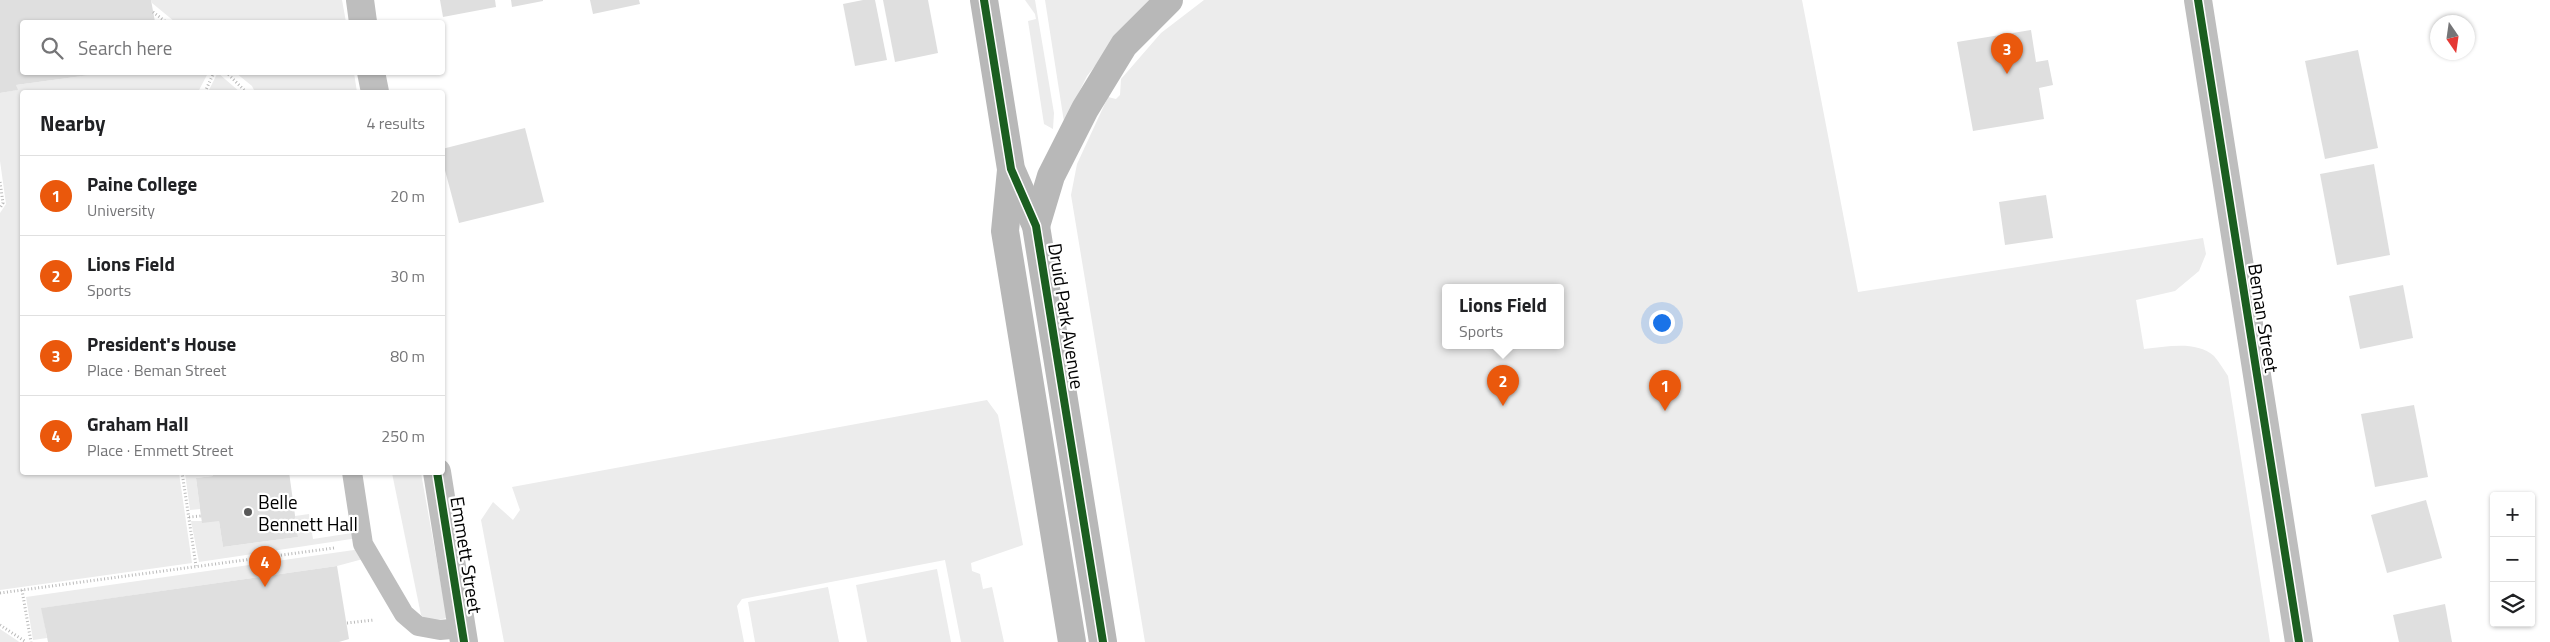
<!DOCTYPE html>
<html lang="en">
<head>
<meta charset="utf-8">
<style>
  :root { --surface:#fff; --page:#f2f2f2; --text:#202124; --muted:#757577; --line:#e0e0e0; --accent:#ea580c }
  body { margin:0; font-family:"Titillium Web",sans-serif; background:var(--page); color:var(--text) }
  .controls { position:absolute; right:15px; bottom:15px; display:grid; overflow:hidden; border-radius:5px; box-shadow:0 1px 4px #0004 }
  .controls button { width:45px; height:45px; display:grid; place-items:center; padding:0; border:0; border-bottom:1px solid var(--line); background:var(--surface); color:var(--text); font:25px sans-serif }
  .compass { position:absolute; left:2430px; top:15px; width:45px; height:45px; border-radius:50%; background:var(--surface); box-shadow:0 1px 4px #0004; rotate:167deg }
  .you { position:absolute; left:1661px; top:322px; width:18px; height:18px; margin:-12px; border:4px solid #fff; border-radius:50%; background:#1a73e8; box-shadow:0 0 0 8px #1a73e833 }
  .badge { display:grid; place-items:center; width:32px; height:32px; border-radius:50%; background:var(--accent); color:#fff; font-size:16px; font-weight:700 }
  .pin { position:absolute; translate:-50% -41px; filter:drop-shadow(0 1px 2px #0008) }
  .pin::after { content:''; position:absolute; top:26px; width:18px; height:15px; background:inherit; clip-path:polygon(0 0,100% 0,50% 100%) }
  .popup { position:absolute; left:1442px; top:284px; width:122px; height:65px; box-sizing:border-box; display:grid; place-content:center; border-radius:5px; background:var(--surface); filter:drop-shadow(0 1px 4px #0005); font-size:16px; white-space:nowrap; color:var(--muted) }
  .popup b { font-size:19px; color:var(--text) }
  .popup::after { content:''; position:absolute; left:50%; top:100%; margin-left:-10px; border:10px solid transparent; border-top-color:var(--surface) }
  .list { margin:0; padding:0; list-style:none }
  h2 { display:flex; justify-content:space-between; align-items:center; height:65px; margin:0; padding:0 20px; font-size:21px }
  h2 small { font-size:16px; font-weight:400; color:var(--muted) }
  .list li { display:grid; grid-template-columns:32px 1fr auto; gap:15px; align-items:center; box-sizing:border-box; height:80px; padding:0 20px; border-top:1px solid var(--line) }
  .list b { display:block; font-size:19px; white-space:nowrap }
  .list p { margin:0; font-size:16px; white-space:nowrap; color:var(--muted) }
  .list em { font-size:16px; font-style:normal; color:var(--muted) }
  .icon { flex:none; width:28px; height:28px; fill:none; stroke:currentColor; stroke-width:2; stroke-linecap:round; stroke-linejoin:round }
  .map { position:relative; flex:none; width:2550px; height:642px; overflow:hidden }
  .search { position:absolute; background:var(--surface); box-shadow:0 1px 4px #0004; left:20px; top:20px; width:425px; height:55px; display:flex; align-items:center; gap:12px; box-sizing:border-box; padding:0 18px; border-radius:5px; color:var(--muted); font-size:19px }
  .panel { position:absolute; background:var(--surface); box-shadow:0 1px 4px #0004; left:20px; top:90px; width:425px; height:385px; border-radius:5px }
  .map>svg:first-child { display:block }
</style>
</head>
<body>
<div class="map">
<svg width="2550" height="642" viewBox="0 0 2550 642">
  <rect width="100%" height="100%" fill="#fff"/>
  <!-- green -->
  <g fill="#ececec" fill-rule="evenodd">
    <polygon points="151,0 342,0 346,22 175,22 152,3"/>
    <polygon points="1025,0 1035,0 1054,113 1053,129 1044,124 1028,21 1036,19 1035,14"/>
    <polygon points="1045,0 1154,0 1103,56 1087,76 1064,122"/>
    <path d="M1204 0H1802L1858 292 2203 238 2206 254 2199 271 2175 291 2136 300 2144 349C2166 347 2196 340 2214 356 2219 362 2224 370 2228 376L2270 642H1145L1071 195 1077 164 1108 97 1116 99 1120 95 1121 79 1161 33ZM1446 287H1560V345H1446Z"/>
    <polygon points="218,72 218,73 240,92 208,92"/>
    <polygon points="104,73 208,73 198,92 22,92 22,472 179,473 192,563 0,590 0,213 6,204 0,161 0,93 17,90 16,85"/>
    <polygon points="236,73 354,73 357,92 255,92 252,86"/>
    <polygon points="987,400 998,415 1023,545 971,563 972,571 980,574 983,589 992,587 1004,642 961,642 945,560 742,599 737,606 744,642 504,642 481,520 493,502 513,520 520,510 512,487"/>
    <polygon points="185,473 213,473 213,476 196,478 200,509 190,510"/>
    <polygon points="392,473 421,473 447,618 428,622 421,615"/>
    <polygon points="309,514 313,539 352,533 358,538 199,562 191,521 219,521 223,547 298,537 295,516"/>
    <polygon points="361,549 363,559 337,566 42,608 47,638 33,640 26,597"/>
    <polygon points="937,569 951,642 867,642 856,585"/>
    <polygon points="828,587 839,642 755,642 748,602"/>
    <polygon points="0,629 18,641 19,642 0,642"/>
  </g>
  <!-- building -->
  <g fill="#dfdfdf">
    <polygon points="0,0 151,0 155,22 22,22 22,72 97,74 16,85 18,90 0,93"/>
    <polygon points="440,0 495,0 496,7 443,17"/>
    <polygon points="511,0 543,0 543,1 512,7"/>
    <polygon points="590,0 639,0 640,4 593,14"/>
    <polygon points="863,0 875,0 887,60 855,66 843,4"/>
    <polygon points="883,0 928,0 938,53 895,62"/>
    <polygon points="2031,30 2036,62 2048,60 2053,85 2039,88 2044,119 1973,131 1957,42"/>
    <polygon points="2358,50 2378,148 2325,159 2305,61"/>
    <polygon points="525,128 544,202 459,223 442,159 442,149"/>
    <polygon points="2374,164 2390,255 2337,265 2320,174"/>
    <polygon points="2046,195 2053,238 2005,245 1999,202"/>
    <polygon points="2403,285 2413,338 2360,349 2349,296"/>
    <polygon points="2414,405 2428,477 2375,487 2361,414"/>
    <polygon points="213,472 289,472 298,537 223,547 219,521 202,523 200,509 196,478 213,476"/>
    <polygon points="2426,500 2442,558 2387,573 2371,515"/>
    <polygon points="337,566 349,639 339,642 48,642 41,608"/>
    <polygon points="2445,604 2452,642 2399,642 2393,615"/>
  </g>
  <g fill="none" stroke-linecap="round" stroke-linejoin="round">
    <!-- path -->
    <g stroke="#b9b9b9" stroke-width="3" stroke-dasharray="1 2.5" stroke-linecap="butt">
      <polyline points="153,12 166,22"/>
      <polyline points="226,72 246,92"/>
      <polyline points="205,92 214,72"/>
      <polyline points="0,182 3,203 0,208"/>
      <polyline points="182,472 196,566"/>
      <polyline points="189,517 201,516"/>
      <polyline points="22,590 31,642"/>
      <polyline points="0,593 334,548"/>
      <polyline points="347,623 374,620"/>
      <polyline points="0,625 26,642"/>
    </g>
    <!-- lane -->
    <polyline stroke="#bebebe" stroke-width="20" points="352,472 363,544 404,614 418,626 440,630 462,628"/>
    <!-- street -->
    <g stroke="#bebebe" stroke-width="28">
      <polyline points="360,0 363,22"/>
      <polyline points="2198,0 2299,642"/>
      <polyline points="371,72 375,92"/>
      <polyline points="437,472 464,642"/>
    </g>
    <!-- secondary -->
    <g stroke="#b8b8b8" stroke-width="28">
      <polyline points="984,0 1011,169 1036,226 1103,642"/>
      <polyline points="1011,170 1005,231 1072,642"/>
      <polyline points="1036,226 1051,176 1085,109 1124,45 1169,0"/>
    </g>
    <defs>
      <g id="cycleway">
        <polyline points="984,0 1011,169 1036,226 1103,642"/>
        <polyline points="2198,0 2299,642"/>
        <polyline points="437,472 464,642"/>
      </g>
    </defs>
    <!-- cycleway casing -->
    <use href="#cycleway" stroke="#fff" stroke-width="11"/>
    <!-- cycleway -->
    <use href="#cycleway" stroke="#1b5e20" stroke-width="8"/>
  </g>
  <!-- markers -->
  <circle fill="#595959" stroke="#fff" stroke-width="2" cx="248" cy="512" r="5"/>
  <g text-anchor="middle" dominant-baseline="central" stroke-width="4.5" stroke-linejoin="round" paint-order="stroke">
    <!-- street labels -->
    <g font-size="19" fill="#000" stroke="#fff">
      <text transform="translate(1067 316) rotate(81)">Druid Park Avenue</text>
      <text transform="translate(2264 318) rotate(81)">Beman Street</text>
      <text transform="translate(467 555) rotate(81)">Emmett Street</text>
    </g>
    <!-- poi labels -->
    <g font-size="19" fill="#000" stroke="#fff" text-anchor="start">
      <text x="258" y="501">Belle<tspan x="258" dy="22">Bennett Hall</tspan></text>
    </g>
  </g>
</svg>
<div class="controls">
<button>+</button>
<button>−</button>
<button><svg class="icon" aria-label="layers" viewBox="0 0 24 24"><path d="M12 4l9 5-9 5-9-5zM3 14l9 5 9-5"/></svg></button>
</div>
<svg class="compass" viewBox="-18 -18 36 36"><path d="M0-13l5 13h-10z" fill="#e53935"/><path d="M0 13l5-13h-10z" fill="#757577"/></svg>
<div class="you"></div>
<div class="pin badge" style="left:1665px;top:411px">1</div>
<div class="pin badge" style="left:1503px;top:406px">2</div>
<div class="popup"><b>Lions Field</b>Sports</div>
<div class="pin badge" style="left:2007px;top:74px">3</div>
<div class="pin badge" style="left:265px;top:587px">4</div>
<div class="search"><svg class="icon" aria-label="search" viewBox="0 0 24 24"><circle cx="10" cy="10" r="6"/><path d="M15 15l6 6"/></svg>Search here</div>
<section class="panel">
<h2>Nearby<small>4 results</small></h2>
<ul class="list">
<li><span class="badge">1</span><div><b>Paine College</b><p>University</p></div><em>20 m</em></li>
<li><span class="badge">2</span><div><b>Lions Field</b><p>Sports</p></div><em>30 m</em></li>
<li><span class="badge">3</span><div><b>President's House</b><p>Place · Beman Street</p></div><em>80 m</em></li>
<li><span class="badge">4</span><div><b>Graham Hall</b><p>Place · Emmett Street</p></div><em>250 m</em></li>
</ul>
</section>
</div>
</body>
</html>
